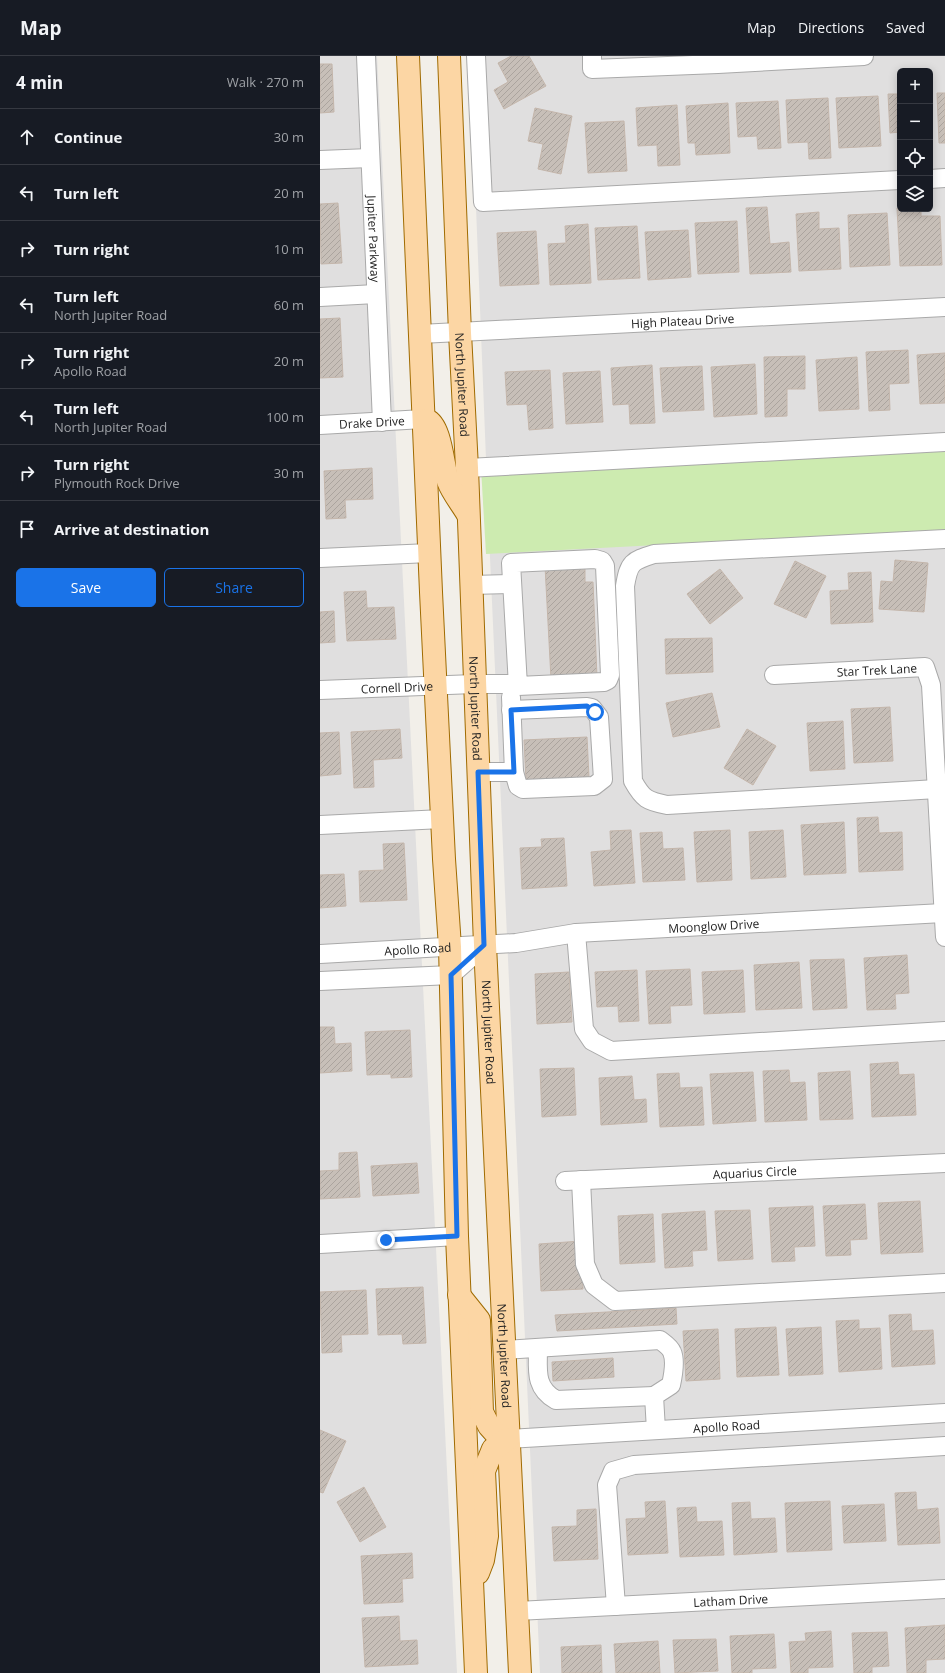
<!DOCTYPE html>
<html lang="en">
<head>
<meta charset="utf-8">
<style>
  :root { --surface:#171b24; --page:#242831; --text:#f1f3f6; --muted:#9ea1a6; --line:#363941; --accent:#1a73e8 }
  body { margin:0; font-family:"Open Sans",sans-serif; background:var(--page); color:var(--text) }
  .controls { position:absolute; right:12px; top:12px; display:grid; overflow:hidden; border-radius:6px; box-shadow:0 2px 10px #0003 }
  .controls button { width:36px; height:36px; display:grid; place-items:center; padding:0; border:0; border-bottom:1px solid var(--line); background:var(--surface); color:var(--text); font:20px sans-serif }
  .stop { position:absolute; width:12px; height:12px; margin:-9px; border:3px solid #1a73e8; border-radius:50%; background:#fff }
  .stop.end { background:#1a73e8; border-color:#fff; box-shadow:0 1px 4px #0008 }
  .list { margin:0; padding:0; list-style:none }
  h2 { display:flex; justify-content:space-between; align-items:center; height:52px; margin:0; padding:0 16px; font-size:17px }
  h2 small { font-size:13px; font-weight:400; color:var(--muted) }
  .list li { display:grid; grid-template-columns:26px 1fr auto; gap:12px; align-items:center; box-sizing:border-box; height:56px; padding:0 16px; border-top:1px solid var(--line) }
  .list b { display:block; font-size:15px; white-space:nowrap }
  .list p { margin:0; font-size:13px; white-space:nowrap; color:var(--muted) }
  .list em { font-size:13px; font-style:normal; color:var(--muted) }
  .actions { display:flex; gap:8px; padding:12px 16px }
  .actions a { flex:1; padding:9px 0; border:1px solid var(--accent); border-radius:6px; text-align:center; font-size:14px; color:var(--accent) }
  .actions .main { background:var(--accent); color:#fff }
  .icon { flex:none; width:22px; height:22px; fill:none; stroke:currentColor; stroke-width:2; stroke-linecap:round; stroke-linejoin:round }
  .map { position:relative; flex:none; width:625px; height:1617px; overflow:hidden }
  header { display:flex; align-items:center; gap:24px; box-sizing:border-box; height:56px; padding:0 20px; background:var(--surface); border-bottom:1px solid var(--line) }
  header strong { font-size:19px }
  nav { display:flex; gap:22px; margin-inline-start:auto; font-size:14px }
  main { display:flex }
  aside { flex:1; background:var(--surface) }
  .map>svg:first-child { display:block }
</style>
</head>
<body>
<header>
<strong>Map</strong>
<nav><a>Map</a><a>Directions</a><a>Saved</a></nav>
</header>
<main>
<aside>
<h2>4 min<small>Walk · 270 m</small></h2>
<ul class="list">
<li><svg class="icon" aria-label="ahead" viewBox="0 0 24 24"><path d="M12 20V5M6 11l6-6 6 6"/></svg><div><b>Continue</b></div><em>30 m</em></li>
<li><svg class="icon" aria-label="left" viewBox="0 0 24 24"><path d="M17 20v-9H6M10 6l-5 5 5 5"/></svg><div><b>Turn left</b></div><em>20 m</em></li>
<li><svg class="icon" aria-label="right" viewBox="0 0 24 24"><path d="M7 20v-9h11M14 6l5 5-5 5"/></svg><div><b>Turn right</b></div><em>10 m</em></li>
<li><svg class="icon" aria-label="left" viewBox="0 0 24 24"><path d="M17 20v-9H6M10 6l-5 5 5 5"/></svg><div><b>Turn left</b><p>North Jupiter Road</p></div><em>60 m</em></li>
<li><svg class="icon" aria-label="right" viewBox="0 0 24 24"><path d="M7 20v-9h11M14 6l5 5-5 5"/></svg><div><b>Turn right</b><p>Apollo Road</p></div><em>20 m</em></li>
<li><svg class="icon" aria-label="left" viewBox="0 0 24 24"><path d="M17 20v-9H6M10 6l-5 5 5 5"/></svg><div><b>Turn left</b><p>North Jupiter Road</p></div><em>100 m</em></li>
<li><svg class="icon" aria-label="right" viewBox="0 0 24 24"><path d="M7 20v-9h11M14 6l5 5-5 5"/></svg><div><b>Turn right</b><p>Plymouth Rock Drive</p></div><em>30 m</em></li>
<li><svg class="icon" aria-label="arrive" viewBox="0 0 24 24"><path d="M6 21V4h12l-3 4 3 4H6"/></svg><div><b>Arrive at destination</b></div></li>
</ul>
<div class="actions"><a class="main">Save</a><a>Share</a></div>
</aside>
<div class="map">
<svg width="625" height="1617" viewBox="0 0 625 1617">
  <defs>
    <pattern id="building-hatch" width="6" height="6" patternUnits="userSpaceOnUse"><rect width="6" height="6" fill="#c7bfb8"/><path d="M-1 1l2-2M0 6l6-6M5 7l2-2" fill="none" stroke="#aba49e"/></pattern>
  </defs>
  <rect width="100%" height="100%" fill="#f2efe9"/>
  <!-- residential -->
  <g fill="#e0dfdf" fill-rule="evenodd">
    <polygon points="0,0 57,0 137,1617 0,1617"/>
    <path d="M150 0H625V1617H220L169 479ZM580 15H610V153H580Z"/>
  </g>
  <!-- grass -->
  <polygon fill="#cdebb0" points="625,387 625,474 166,498 161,412"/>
  <!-- building -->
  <g fill="url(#building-hatch)" stroke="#c4b6ab">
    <polygon points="191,0 209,0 226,30 184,53 174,34 188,26 178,7"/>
    <polygon points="0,8 12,8 14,56 0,57"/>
    <polygon points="617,37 625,37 625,87 619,87"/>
    <polygon points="568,38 580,38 580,76 570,77"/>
    <polygon points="558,40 561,90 519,92 516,42"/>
    <polygon points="508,42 511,102 489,103 488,86 468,87 466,44"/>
    <polygon points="458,45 461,92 438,93 437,80 418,81 416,47"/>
    <polygon points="408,47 410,97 376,99 375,87 368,87 366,50"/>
    <polygon points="357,49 360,109 338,110 337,89 318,90 316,52"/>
    <polygon points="215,52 252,60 241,118 218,113 223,88 208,85"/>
    <polygon points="304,65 307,115 268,117 265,67"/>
    <polygon points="18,147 22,207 1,208 0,148"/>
    <polygon points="447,151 450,188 469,186 471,216 430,218 426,152"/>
    <polygon points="577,152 601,153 601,160 620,160 622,209 580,210"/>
    <polygon points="499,156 499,173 519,172 521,213 479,215 476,158"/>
    <polygon points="567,157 570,209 530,211 528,159"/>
    <polygon points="417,165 419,216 378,218 375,167"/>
    <polygon points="268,168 271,227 230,229 228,188 246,187 245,170"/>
    <polygon points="317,170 320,222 278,224 275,172"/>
    <polygon points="368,174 371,221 328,224 325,176"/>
    <polygon points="216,175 219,228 180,230 177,177"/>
    <polygon points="20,262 23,321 0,322 0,263"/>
    <polygon points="588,294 589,327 569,328 570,354 549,355 546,296"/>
    <polygon points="625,297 625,347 600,348 597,299"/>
    <polygon points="485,300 485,333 467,333 467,360 445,361 444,301"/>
    <polygon points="537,301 539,353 499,355 496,304"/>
    <polygon points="435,308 437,358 394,361 391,311"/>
    <polygon points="332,309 335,367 310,368 309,348 293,349 291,312"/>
    <polygon points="382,310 384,354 343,356 340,312"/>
    <polygon points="230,314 233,372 209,374 207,348 187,349 185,316"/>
    <polygon points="280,315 283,366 246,368 243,317"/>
    <polygon points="52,412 53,443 25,444 26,462 6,463 4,415"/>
    <polygon points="575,504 608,507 604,556 559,553 561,525 573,526"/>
    <polygon points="475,505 506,520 486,562 454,548"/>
    <polygon points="265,509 265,526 273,526 277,621 231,623 225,510"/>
    <polygon points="400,513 423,542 390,568 367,538"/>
    <polygon points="551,516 553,566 511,568 510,535 529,534 528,517"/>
    <polygon points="46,535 47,552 74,551 76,583 27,585 24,536"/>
    <polygon points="14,555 15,586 0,587 0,556"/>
    <polygon points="392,582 393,616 346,618 345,583"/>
    <polygon points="392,637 400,671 353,681 346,647"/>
    <polygon points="570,651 573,705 534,707 531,653"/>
    <polygon points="523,665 525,713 490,715 487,667"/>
    <polygon points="80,673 82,702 53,704 54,731 34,732 31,676"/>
    <polygon points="427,673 456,690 433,729 404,712"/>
    <polygon points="19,676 21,718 0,720 0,677"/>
    <polygon points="267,681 269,721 206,724 204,684"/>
    <polygon points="558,761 559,777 582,776 583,814 539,816 537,762"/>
    <polygon points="524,766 526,817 484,819 481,769"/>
    <polygon points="311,774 315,827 274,830 271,796 291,794 290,775"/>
    <polygon points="410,774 412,824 377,826 374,776"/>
    <polygon points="463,774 466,821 431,823 429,776"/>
    <polygon points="342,776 343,793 363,792 365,824 323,826 320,777"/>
    <polygon points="244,782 247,830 202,833 200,792 222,791 221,783"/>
    <polygon points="84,787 87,844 40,846 39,815 64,814 63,788"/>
    <polygon points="24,818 26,850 0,852 0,819"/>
    <polygon points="587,899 589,937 575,938 576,953 547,954 544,902"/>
    <polygon points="524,903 527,952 493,954 490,904"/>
    <polygon points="479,906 482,952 436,954 434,909"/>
    <polygon points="370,913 372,949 350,950 351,967 329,968 326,915"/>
    <polygon points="317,914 319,965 299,966 298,950 277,951 275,916"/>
    <polygon points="423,914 425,956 384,958 382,916"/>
    <polygon points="249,916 252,966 217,968 215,918"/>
    <polygon points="0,971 14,971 15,988 31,987 32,1015 0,1017"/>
    <polygon points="90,974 92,1021 71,1022 71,1018 47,1019 45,976"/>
    <polygon points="578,1006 579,1019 594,1018 596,1059 552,1061 550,1008"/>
    <polygon points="254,1012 256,1059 222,1061 220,1013"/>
    <polygon points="469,1014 470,1027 485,1026 487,1064 445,1066 443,1015"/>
    <polygon points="530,1015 533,1063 500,1064 498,1017"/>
    <polygon points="433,1016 436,1065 393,1068 390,1018"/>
    <polygon points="359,1017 360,1032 382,1031 384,1069 340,1071 337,1018"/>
    <polygon points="312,1020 314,1044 326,1043 327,1066 281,1069 279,1022"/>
    <polygon points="37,1096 40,1141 0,1143 0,1115 19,1114 19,1097"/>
    <polygon points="97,1107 99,1137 53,1140 51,1110"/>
    <polygon points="600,1145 603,1196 561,1198 558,1147"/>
    <polygon points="545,1148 547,1183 530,1184 531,1199 506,1200 503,1150"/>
    <polygon points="493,1150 495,1190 474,1191 475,1205 452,1206 449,1152"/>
    <polygon points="430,1154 433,1203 398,1205 395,1155"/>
    <polygon points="385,1155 387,1194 372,1195 373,1210 345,1212 342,1158"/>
    <polygon points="333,1158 335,1206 300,1208 298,1160"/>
    <polygon points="261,1185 263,1233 221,1235 219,1188"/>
    <polygon points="103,1231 106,1287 83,1288 82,1278 58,1279 56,1233"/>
    <polygon points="46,1234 48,1278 21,1279 22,1296 2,1297 0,1236"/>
    <polygon points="356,1252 357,1268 237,1275 235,1259"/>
    <polygon points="591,1258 592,1275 613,1274 615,1308 572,1311 569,1259"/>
    <polygon points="539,1264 539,1273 560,1272 562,1313 519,1316 516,1265"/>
    <polygon points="456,1271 459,1319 417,1321 415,1273"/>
    <polygon points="501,1271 503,1318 469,1320 466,1273"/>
    <polygon points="398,1273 400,1323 366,1325 363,1275"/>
    <polygon points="293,1302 294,1321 233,1325 232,1306"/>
    <polygon points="0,1374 26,1385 3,1437 0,1436"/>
    <polygon points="44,1431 66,1471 40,1486 17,1446"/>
    <polygon points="596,1436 597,1454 618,1452 620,1487 578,1489 575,1437"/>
    <polygon points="345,1445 348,1497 308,1499 306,1463 326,1462 325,1446"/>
    <polygon points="510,1445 512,1494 467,1496 465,1447"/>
    <polygon points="430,1446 431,1463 455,1462 457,1496 414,1499 412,1447"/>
    <polygon points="564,1448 566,1485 524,1487 522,1450"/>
    <polygon points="376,1451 377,1466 402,1465 404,1499 360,1501 357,1452"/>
    <polygon points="276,1453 278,1503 234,1505 232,1471 257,1470 257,1454"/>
    <polygon points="92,1497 93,1522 82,1523 83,1546 44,1548 41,1500"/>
    <polygon points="79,1560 80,1585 97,1584 98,1608 45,1611 42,1562"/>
    <polygon points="625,1569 625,1603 606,1604 606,1617 587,1617 585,1572"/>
    <polygon points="511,1575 513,1611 488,1612 488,1617 471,1617 469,1586 486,1585 485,1577"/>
    <polygon points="567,1576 569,1610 552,1611 552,1617 534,1617 532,1577"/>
    <polygon points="454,1578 456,1612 432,1613 432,1617 412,1617 410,1580"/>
    <polygon points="396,1583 398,1615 355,1617 353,1584"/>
    <polygon points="338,1585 340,1617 296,1617 294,1588"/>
    <polygon points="281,1589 282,1617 242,1617 241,1591"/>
  </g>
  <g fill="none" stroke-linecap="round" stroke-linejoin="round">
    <defs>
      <g id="minor">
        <path id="s1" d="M46 0 62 366"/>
        <polyline points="156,0 163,146 580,124"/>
        <polyline points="272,0 272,13 398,8 544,0"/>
        <polyline points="0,104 50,102"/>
        <polyline points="610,123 625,122"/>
        <polyline points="0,241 56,238"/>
        <path id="s2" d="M100 278 625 251"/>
        <path id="s3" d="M0 369 103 363"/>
        <polyline points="147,412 625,386"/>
        <polyline points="0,502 109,497"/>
        <polyline points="151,529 192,528"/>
        <path id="s4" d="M454 619 605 611 611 629 625 881"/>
        <path id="s5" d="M0 634 154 628H190L198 630 284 626 288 624 290 619 285 510 282 505 275 503 191 507 198 630"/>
        <polyline points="191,654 267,651 272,652 279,661 283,723 274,730 203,733 198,730 194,716"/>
        <polyline points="158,716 194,716 191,641"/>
        <path d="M617 733 347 749C327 745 323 743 313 725L305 530C309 506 312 505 334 498L625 483"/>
        <polyline points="0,769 122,763"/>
        <polyline points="256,877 264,973 272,985 291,995 625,975"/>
        <path id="s6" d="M0 898 196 887 256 877 623 857"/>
        <polyline points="0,925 131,919 165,889"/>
        <polyline points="261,1124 265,1208 274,1229 295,1245 625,1227"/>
        <path id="s7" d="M245 1125 625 1107"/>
        <polyline points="0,1188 137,1180"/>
        <path d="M218 1292C218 1313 214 1332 236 1344L334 1340"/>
        <path d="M185 1294 340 1284C344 1287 350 1291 352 1296 356 1305 353 1320 351 1329L334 1340 336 1374"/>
        <path id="s8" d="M188 1383 625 1357"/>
        <polyline points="296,1550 287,1429 293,1415 314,1409 625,1390"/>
        <path id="s9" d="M197 1555 625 1533"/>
      </g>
      <g id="major">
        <polyline points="88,0 111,536 124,803 130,891 137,1180 156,1617"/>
        <path id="s10" d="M129 0 140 277 147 412 165 889 200 1617"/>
        <path d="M107 364C121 370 123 411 128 425 132 436 141 447 147 457"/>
        <polyline points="139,1239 159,1264 162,1356 169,1370 177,1379 188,1383"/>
        <polyline points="158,1517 163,1504 167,1480 164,1415 173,1393 188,1383"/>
      </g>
    </defs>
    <!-- minor casing -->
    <use href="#minor" stroke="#a9a9a9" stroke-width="20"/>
    <!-- major casing -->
    <use href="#major" stroke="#a06b00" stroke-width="24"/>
    <!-- minor -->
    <use href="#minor" stroke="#fff" stroke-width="18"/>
    <!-- major -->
    <use href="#major" stroke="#fcd6a4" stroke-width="22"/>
  </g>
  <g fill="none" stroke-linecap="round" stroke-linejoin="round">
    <!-- route -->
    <polyline stroke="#1a73e8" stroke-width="5" points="66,1184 137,1180 131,919 164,889 158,716 194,716 191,654 267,650 275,656"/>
  </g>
  <g text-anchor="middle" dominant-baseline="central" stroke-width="3.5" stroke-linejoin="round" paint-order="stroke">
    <!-- street labels -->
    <g font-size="12" fill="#222" stroke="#fff">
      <text stroke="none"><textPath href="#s1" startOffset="183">Jupiter Parkway</textPath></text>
      <text stroke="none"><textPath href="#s2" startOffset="263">High Plateau Drive</textPath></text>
      <text stroke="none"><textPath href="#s10" startOffset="329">North Jupiter Road</textPath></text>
      <text stroke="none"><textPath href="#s3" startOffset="52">Drake Drive</textPath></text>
      <text stroke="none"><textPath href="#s4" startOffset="103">Star Trek Lane</textPath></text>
      <text stroke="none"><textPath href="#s5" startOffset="77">Cornell Drive</textPath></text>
      <text stroke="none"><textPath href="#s10" startOffset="653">North Jupiter Road</textPath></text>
      <text stroke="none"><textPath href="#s6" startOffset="395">Moonglow Drive</textPath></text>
      <text stroke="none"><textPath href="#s6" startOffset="98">Apollo Road</textPath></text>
      <text stroke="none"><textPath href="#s10" startOffset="977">North Jupiter Road</textPath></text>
      <text stroke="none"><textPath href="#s7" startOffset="190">Aquarius Circle</textPath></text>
      <text stroke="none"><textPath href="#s10" startOffset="1301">North Jupiter Road</textPath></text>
      <text stroke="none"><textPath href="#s8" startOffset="219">Apollo Road</textPath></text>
      <text stroke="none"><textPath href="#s9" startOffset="214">Latham Drive</textPath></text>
    </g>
  </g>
</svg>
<div class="controls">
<button>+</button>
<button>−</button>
<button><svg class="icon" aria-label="locate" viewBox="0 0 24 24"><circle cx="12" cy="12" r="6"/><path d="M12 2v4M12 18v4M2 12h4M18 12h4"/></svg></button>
<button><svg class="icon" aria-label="layers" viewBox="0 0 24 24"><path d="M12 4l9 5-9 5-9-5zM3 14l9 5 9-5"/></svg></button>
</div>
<div class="stop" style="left:275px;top:656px"></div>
<div class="stop end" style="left:66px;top:1184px"></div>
</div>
</main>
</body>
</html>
